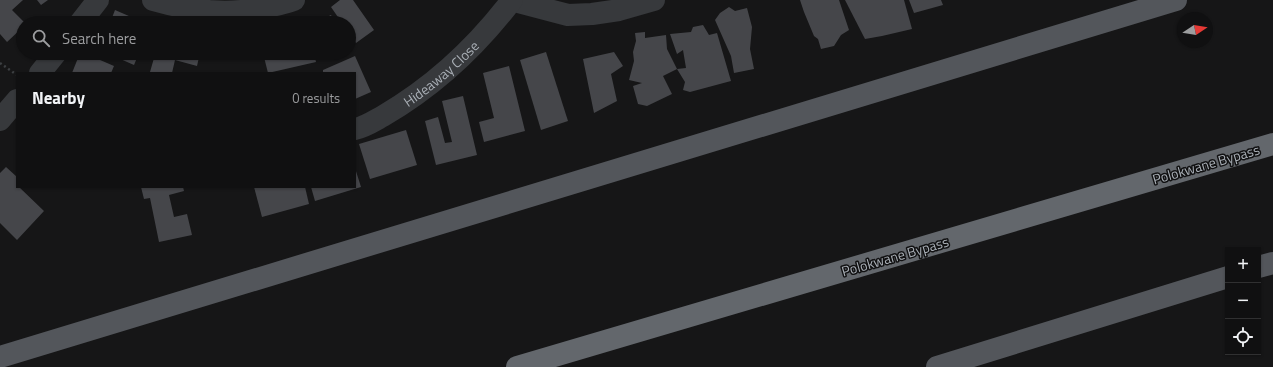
<!DOCTYPE html>
<html lang="en">
<head>
<meta charset="utf-8">
<style>
  :root { --surface:#101011; --page:#1e1e1f; --text:#f1f3f6; --muted:#9c9d9f; --line:#303031 }
  body { margin:0; font-family:"Titillium Web",sans-serif; background:var(--page); color:var(--text) }
  .controls { position:absolute; right:12px; bottom:12px; display:grid; overflow:hidden; border-radius:0px; box-shadow:0 1px 3px #0004 }
  .controls button { width:36px; height:36px; display:grid; place-items:center; padding:0; border:0; border-bottom:1px solid var(--line); background:var(--surface); color:var(--text); font:20px sans-serif }
  .compass { position:absolute; left:1177px; top:12px; width:36px; height:36px; border-radius:50%; background:var(--surface); box-shadow:0 1px 3px #0004; rotate:78deg }
  .list { margin:0; padding:0; list-style:none }
  h2 { display:flex; justify-content:space-between; align-items:center; height:52px; margin:0; padding:0 16px; font-size:17px }
  h2 small { font-size:13px; font-weight:400; color:var(--muted) }
  .icon { flex:none; width:22px; height:22px; fill:none; stroke:currentColor; stroke-width:2; stroke-linecap:round; stroke-linejoin:round }
  .map { position:relative; flex:none; width:1273px; height:367px; overflow:hidden }
  .search { position:absolute; background:var(--surface); box-shadow:0 1px 3px #0004; left:16px; top:16px; width:340px; height:44px; display:flex; align-items:center; gap:10px; box-sizing:border-box; padding:0 14px; border-radius:22px; color:var(--muted); font-size:15px }
  .panel { position:absolute; background:var(--surface); box-shadow:0 1px 3px #0004; left:16px; top:72px; width:340px; height:116px; border-radius:0px }
  .map>svg:first-child { display:block }
</style>
</head>
<body>
<div class="map">
<svg width="1273" height="367" viewBox="0 0 1273 367">
  <rect width="100%" height="100%" fill="#161617"/>
  <!-- building -->
  <g fill="#45464a">
    <polygon points="0,0 23,0 12,10 25,23 23,23 23,27 7,42 0,34"/>
    <polygon points="37,0 48,0 41,5"/>
    <polygon points="340,0 353,0 374,30 356,43 349,33 349,23 342,23 331,7"/>
    <polygon points="800,0 839,0 849,30 841,35 834,46 821,49 818,39 814,36 804,12"/>
    <polygon points="845,0 904,0 912,29 882,36 865,39"/>
    <polygon points="909,0 941,0 943,5 914,13"/>
    <polygon points="729,7 735,11 747,8 752,27 750,49 754,69 734,73 731,56 715,20 720,13"/>
    <polygon points="115,10 145,23 110,23"/>
    <polygon points="331,15 335,23 314,23"/>
    <polygon points="306,19 307,23 290,23 290,22"/>
    <polygon points="703,25 709,35 717,33 731,81 690,92 683,90 685,82 677,69 686,68 683,50 677,54 670,34 691,32 693,27"/>
    <polygon points="645,32 645,38 666,35 667,49 677,69 663,76 672,94 647,106 638,104 633,86 642,83 629,80 634,61 633,52 636,41 635,33"/>
    <polygon points="546,52 568,121 541,130 520,60"/>
    <polygon points="614,52 623,66 611,74 617,101 594,113 583,59"/>
    <polygon points="80,53 84,53 114,66 111,73 72,73"/>
    <polygon points="119,53 139,53 134,65 118,58"/>
    <polygon points="148,53 200,53 197,66 175,60 172,73 155,73 150,72 154,58 147,56"/>
    <polygon points="263,53 314,53 316,62 268,73"/>
    <polygon points="355,56 371,92 355,99 355,73 323,73 323,70"/>
    <polygon points="509,66 525,131 484,142 479,122 494,118 483,73"/>
    <polygon points="463,96 477,155 436,165 425,121 438,117 445,143 452,142 442,101"/>
    <polygon points="406,130 417,165 370,179 359,144"/>
    <polygon points="6,167 17,177 17,183 16,184 17,187 19,187 44,211 17,240 0,223 0,173"/>
    <polygon points="355,168 361,187 315,201 311,187 355,187"/>
    <polygon points="141,187 183,187 184,191 169,195 174,217 187,214 192,235 159,242 150,198 144,199"/>
    <polygon points="254,187 305,187 309,204 262,217"/>
  </g>
  <g fill="none" stroke-linecap="round" stroke-linejoin="round">
    <!-- path -->
    <polyline stroke="#3d4043" stroke-width="2.5" stroke-dasharray="2 3" stroke-linecap="butt" points="0,63 17,75"/>
    <!-- minor -->
    <g stroke="#37393c" stroke-width="22">
      <path d="M153 0C195 12 230 16 272 6 280 4 287 3 294 0"/>
      <polyline points="511,0 568,15 592,14 619,10 654,0"/>
      <polyline points="80,23 98,0"/>
      <polyline points="40,73 56,53"/>
      <polyline points="0,120 17,100"/>
      <path id="s1" d="M355 129C365 127 374 121 383 116 433 87 477 46 512 0"/>
    </g>
    <!-- major -->
    <g stroke="#53565b" stroke-width="22">
      <polyline points="1258,267 1273,263"/>
      <polyline points="0,357 1176,0"/>
      <polyline points="937,367 1228,277"/>
    </g>
    <!-- highway -->
    <polyline stroke="#63676c" stroke-width="22" points="517,367 1273,144"/>
  </g>
  <g text-anchor="middle" dominant-baseline="central" stroke-width="3" stroke-linejoin="round" paint-order="stroke">
    <!-- street labels -->
    <g font-size="14" fill="#a9afb6" stroke="#111112">
      <text stroke="none"><textPath href="#s1" startOffset="103">Hideaway Close</textPath></text>
      <text transform="translate(1206 164) rotate(-16)">Polokwane Bypass</text>
      <text transform="translate(895 256) rotate(-16)">Polokwane Bypass</text>
    </g>
  </g>
</svg>
<div class="controls">
<button>+</button>
<button>−</button>
<button><svg class="icon" aria-label="locate" viewBox="0 0 24 24"><circle cx="12" cy="12" r="6"/><path d="M12 2v4M12 18v4M2 12h4M18 12h4"/></svg></button>
</div>
<svg class="compass" viewBox="-18 -18 36 36"><path d="M0-13l5 13h-10z" fill="#e53935"/><path d="M0 13l5-13h-10z" fill="#9c9d9f"/></svg>
<div class="search"><svg class="icon" aria-label="search" viewBox="0 0 24 24"><circle cx="10" cy="10" r="6"/><path d="M15 15l6 6"/></svg>Search here</div>
<section class="panel">
<h2>Nearby<small>0 results</small></h2>
<ul class="list">
</ul>
</section>
</div>
</body>
</html>
